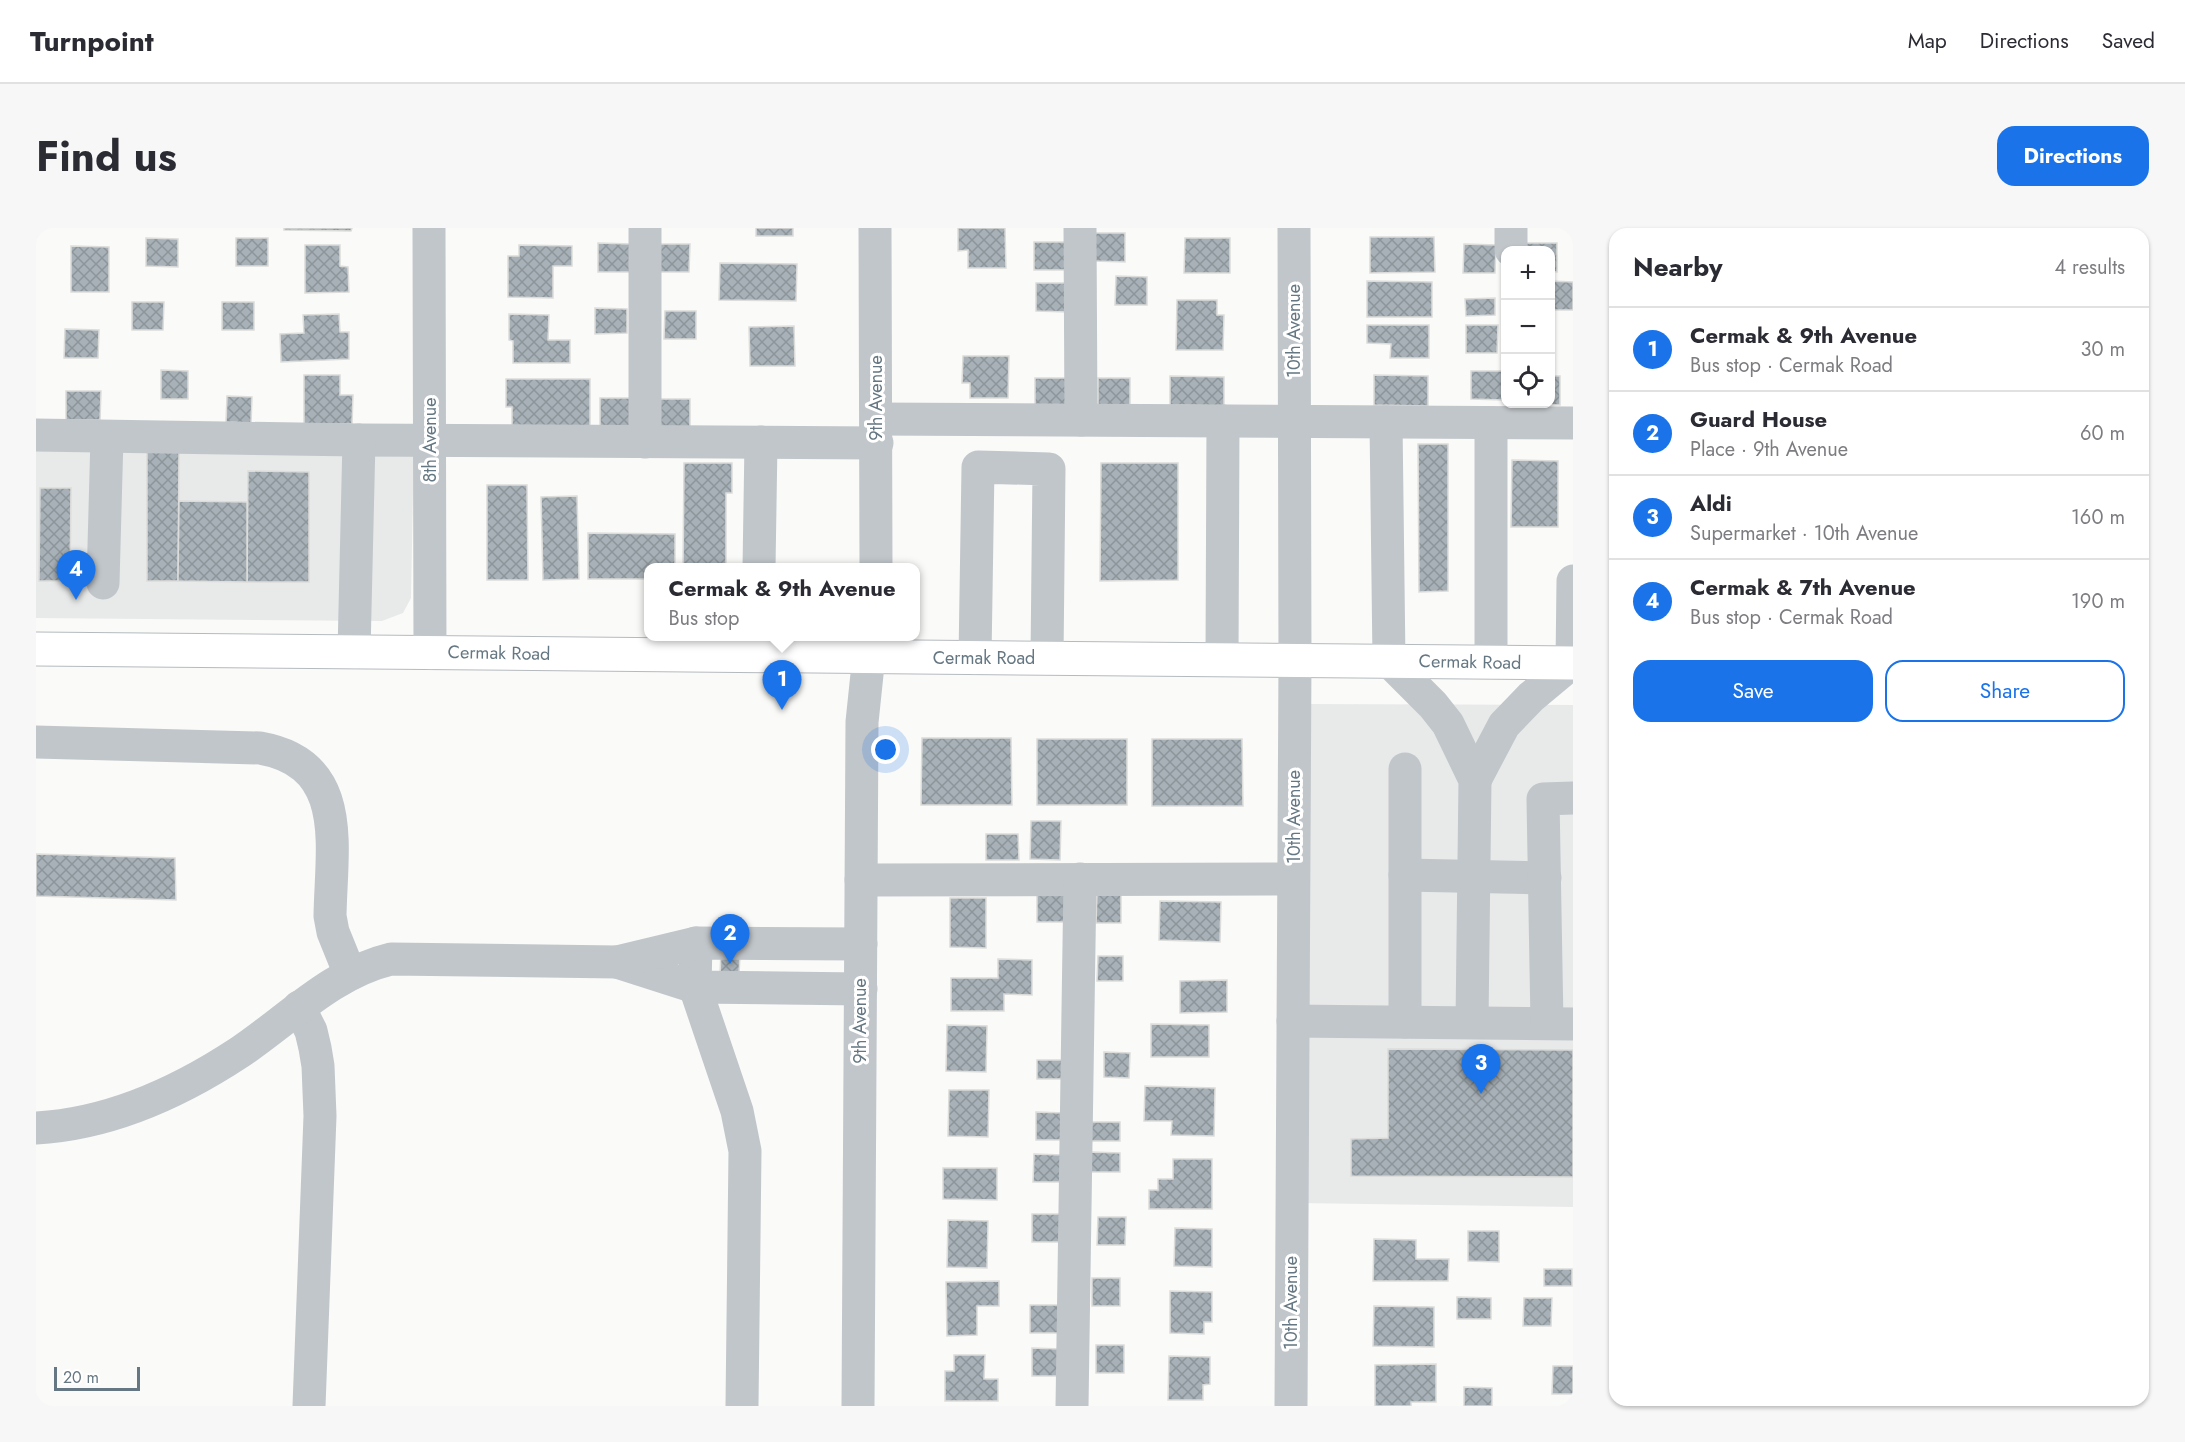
<!DOCTYPE html>
<html lang="en">
<head>
<meta charset="utf-8">
<style>
  :root { --surface:#fff; --page:#f7f7f7; --text:#2b2b33; --muted:#7c7c81; --line:#e1e1e2; --accent:#1a73e8 }
  body { margin:0; font-family:Jost,sans-serif; background:var(--page); color:var(--text) }
  .controls { position:absolute; right:18px; top:18px; display:grid; overflow:hidden; border-radius:12px; box-shadow:0 2px 4px #0004 }
  .controls button { width:54px; height:54px; display:grid; place-items:center; padding:0; border:0; border-bottom:2px solid var(--line); background:var(--surface); color:var(--text); font:30px sans-serif }
  .scale { position:absolute; left:18px; bottom:15px; width:86px; box-sizing:border-box; padding-left:6px; border:3px solid #657782; border-top:0; font-size:16px; line-height:21px; white-space:nowrap; color:#657782; -webkit-text-stroke:4px #fff; paint-order:stroke }
  .you { position:absolute; left:850px; top:522px; width:21px; height:21px; margin:-15px; border:4px solid #fff; border-radius:50%; background:#1a73e8; box-shadow:0 0 0 9px #1a73e833 }
  .badge { display:grid; place-items:center; width:39px; height:39px; border-radius:50%; background:var(--accent); color:#fff; font-size:20px; font-weight:700 }
  .pin { position:absolute; translate:-50% -50px; filter:drop-shadow(0 2px 3px #0008) }
  .pin::after { content:''; position:absolute; top:32px; width:21px; height:18px; background:inherit; clip-path:polygon(0 0,100% 0,50% 100%) }
  .popup { position:absolute; left:608px; top:335px; width:276px; height:78px; box-sizing:border-box; display:grid; place-content:center; border-radius:12px; background:var(--surface); filter:drop-shadow(0 2px 4px #0005); font-size:20px; white-space:nowrap; color:var(--muted) }
  .popup b { font-size:22px; color:var(--text) }
  .popup::after { content:''; position:absolute; left:50%; top:100%; margin-left:-12px; border:12px solid transparent; border-top-color:var(--surface) }
  .list { margin:0; padding:0; list-style:none }
  h2 { display:flex; justify-content:space-between; align-items:center; height:78px; margin:0; padding:0 24px; font-size:26px }
  h2 small { font-size:20px; font-weight:400; color:var(--muted) }
  .list li { display:grid; grid-template-columns:39px 1fr auto; gap:18px; align-items:center; box-sizing:border-box; height:84px; padding:0 24px; border-top:2px solid var(--line) }
  .list b { display:block; font-size:22px; white-space:nowrap }
  .list p { margin:0; font-size:20px; white-space:nowrap; color:var(--muted) }
  .list em { font-size:20px; font-style:normal; color:var(--muted) }
  .actions { display:flex; gap:12px; padding:18px 24px }
  .actions a { flex:1; padding:14px 0; border:2px solid var(--accent); border-radius:18px; text-align:center; font-size:21px; color:var(--accent) }
  .actions .main { background:var(--accent); color:#fff }
  .icon { flex:none; width:33px; height:33px; fill:none; stroke:currentColor; stroke-width:2; stroke-linecap:round; stroke-linejoin:round }
  .map { position:relative; flex:none; width:1537px; height:1178px; overflow:hidden; border-radius:18px }
  header { display:flex; align-items:center; gap:36px; box-sizing:border-box; height:84px; padding:0 30px; background:var(--surface); border-bottom:2px solid var(--line) }
  header strong { font-size:28px }
  nav { display:flex; gap:33px; margin-inline-start:auto; font-size:21px }
  .intro { display:flex; align-items:center; justify-content:space-between; box-sizing:border-box; height:144px; padding:0 36px }
  h1 { margin:0; font-size:42px }
  .button { padding:15px 27px; border-radius:18px; background:var(--accent); color:#fff; font-size:21px; font-weight:700 }
  main { display:flex; gap:36px; padding:0 36px }
  aside { flex:1; background:var(--surface); border-radius:18px; box-shadow:0 2px 4px #0004 }
  .map>svg:first-child { display:block }
</style>
</head>
<body>
<header>
<strong>Turnpoint</strong>
<nav><a>Map</a><a>Directions</a><a>Saved</a></nav>
</header>
<div class="intro"><h1>Find us</h1><a class="button">Directions</a></div>
<main>
<div class="map">
<svg width="1537" height="1178" viewBox="0 0 1537 1178">
  <defs>
    <pattern id="building-cross-hatch" width="8" height="8" patternUnits="userSpaceOnUse" patternTransform="scale(1.5)"><rect width="8" height="8" fill="#a8b1b7"/><path d="M0 0l8 8M0 8l8-8" fill="none" stroke="#8c959a"/></pattern>
  </defs>
  <rect width="100%" height="100%" fill="#fafaf8"/>
  <!-- built -->
  <g fill="#e8e9e9">
    <polygon points="0,208 378,213 375,370 367,385 346,393 0,390"/>
    <polygon points="1270,476 1537,477 1537,979 1259,975"/>
  </g>
  <!-- building -->
  <g fill="url(#building-cross-hatch)" stroke="#dcdcda" stroke-width="1.5">
    <polygon points="248,0 316,0 315,3 248,2"/>
    <rect x="720" y="0" width="37" height="8"/>
    <polygon points="922,0 969,0 970,40 932,40 932,22 922,23"/>
    <polygon points="1058,5 1089,5 1089,34 1058,33"/>
    <polygon points="1334,9 1398,9 1399,44 1334,45"/>
    <polygon points="110,10 142,11 142,39 110,38"/>
    <rect x="200" y="10" width="32" height="28"/>
    <polygon points="1149,10 1194,10 1194,45 1148,45"/>
    <rect x="998" y="14" width="32" height="28"/>
    <polygon points="562,15 594,16 594,44 562,44"/>
    <polygon points="1489,15 1521,15 1521,44 1514,43 1514,22 1489,22"/>
    <polygon points="622,16 654,16 653,44 621,44"/>
    <polygon points="1428,16 1460,17 1459,45 1427,45"/>
    <polygon points="269,17 304,17 304,38 312,39 313,64 269,65"/>
    <polygon points="483,17 536,18 536,38 517,38 517,70 472,69 472,28 483,28"/>
    <polygon points="35,18 73,19 73,64 35,64"/>
    <polygon points="684,35 761,36 760,73 683,72"/>
    <polygon points="1080,48 1111,49 1111,77 1079,77"/>
    <polygon points="1331,53 1396,54 1396,89 1331,89"/>
    <polygon points="1514,53 1537,54 1537,82 1514,82"/>
    <polygon points="1000,55 1032,55 1032,84 1000,83"/>
    <polygon points="1459,70 1459,87 1430,88 1429,71"/>
    <polygon points="1141,72 1181,72 1181,87 1188,87 1187,122 1140,122"/>
    <polygon points="96,74 128,74 127,102 96,102"/>
    <rect x="186" y="74" width="32" height="28"/>
    <polygon points="559,80 591,81 591,105 559,106"/>
    <polygon points="629,83 660,83 660,111 628,111"/>
    <polygon points="303,86 304,104 313,104 313,131 245,134 244,106 268,105 267,87"/>
    <polygon points="473,86 513,87 512,112 534,112 534,135 477,135 477,113 473,112"/>
    <polygon points="1331,97 1393,97 1393,130 1354,130 1355,116 1331,115"/>
    <polygon points="1430,97 1462,97 1461,125 1430,125"/>
    <polygon points="758,98 759,138 714,138 713,99"/>
    <polygon points="29,101 63,102 62,130 28,130"/>
    <polygon points="927,128 973,128 972,170 934,170 934,155 926,155"/>
    <polygon points="125,142 152,143 152,171 125,171"/>
    <polygon points="1435,143 1467,143 1467,172 1435,171"/>
    <polygon points="268,147 304,147 304,167 317,167 316,196 268,196"/>
    <polygon points="1338,147 1392,148 1392,178 1338,177"/>
    <polygon points="1134,148 1188,149 1188,178 1134,177"/>
    <polygon points="1514,148 1524,148 1524,177 1492,176 1514,176"/>
    <polygon points="999,150 1030,150 1031,178 999,178"/>
    <polygon points="1062,150 1094,150 1094,179 1062,178"/>
    <polygon points="470,151 554,151 554,199 476,199 476,179 470,179"/>
    <polygon points="30,163 65,163 64,192 30,192"/>
    <polygon points="191,168 216,169 215,195 190,194"/>
    <polygon points="564,170 596,170 596,199 564,198"/>
    <rect x="622" y="171" width="32" height="28"/>
    <polygon points="1382,216 1412,216 1412,363 1383,364"/>
    <polygon points="111,224 143,224 142,353 111,353"/>
    <polygon points="1476,232 1522,233 1522,299 1475,299"/>
    <polygon points="648,235 696,235 696,265 690,265 690,340 647,340"/>
    <polygon points="1065,235 1142,235 1142,352 1064,353"/>
    <polygon points="212,243 273,244 273,354 211,354"/>
    <polygon points="451,257 491,257 492,352 451,352"/>
    <polygon points="4,260 35,260 34,353 3,353"/>
    <polygon points="541,268 543,351 507,352 505,269"/>
    <polygon points="143,273 211,274 211,354 142,353"/>
    <polygon points="552,305 639,306 639,340 612,340 612,351 552,351"/>
    <polygon points="886,510 975,510 976,577 885,577"/>
    <rect x="1001" y="511" width="90" height="66"/>
    <polygon points="1116,511 1206,511 1207,578 1116,578"/>
    <polygon points="995,593 1025,593 1024,632 994,631"/>
    <polygon points="950,606 982,606 983,632 950,632"/>
    <polygon points="0,626 139,630 140,672 0,668"/>
    <polygon points="1001,663 1032,664 1032,694 1001,694"/>
    <polygon points="1061,665 1085,666 1085,695 1060,695"/>
    <polygon points="914,670 950,670 950,720 914,719"/>
    <polygon points="1124,673 1185,674 1184,714 1123,712"/>
    <polygon points="685,726 704,727 703,746 684,745"/>
    <polygon points="1062,728 1087,728 1087,753 1061,753"/>
    <polygon points="962,731 996,732 996,767 968,766 968,783 915,783 915,750 962,750"/>
    <polygon points="1191,752 1191,784 1144,785 1144,753"/>
    <polygon points="1115,796 1173,797 1173,829 1115,829"/>
    <polygon points="911,797 951,798 950,844 910,843"/>
    <polygon points="1352,821 1537,822 1537,949 1315,948 1315,911 1352,910"/>
    <polygon points="1068,824 1094,825 1093,850 1068,849"/>
    <rect x="1001" y="832" width="29" height="19"/>
    <polygon points="1109,858 1179,860 1178,908 1135,907 1136,893 1108,893"/>
    <polygon points="913,862 953,862 952,909 912,908"/>
    <polygon points="1000,884 1028,885 1028,912 1000,912"/>
    <rect x="1055" y="894" width="29" height="19"/>
    <polygon points="1055,924 1084,925 1084,944 1055,944"/>
    <polygon points="998,926 1026,927 1026,954 997,954"/>
    <polygon points="1137,931 1176,931 1176,981 1113,981 1113,962 1122,962 1122,951 1137,951"/>
    <polygon points="907,940 961,940 961,972 907,971"/>
    <rect x="996" y="986" width="28" height="28"/>
    <polygon points="1062,989 1090,989 1089,1017 1061,1017"/>
    <polygon points="912,992 952,993 951,1040 911,1039"/>
    <polygon points="1139,1000 1176,1001 1176,1039 1138,1038"/>
    <polygon points="1432,1003 1463,1003 1463,1034 1432,1033"/>
    <polygon points="1338,1011 1380,1012 1380,1031 1413,1031 1412,1053 1337,1053"/>
    <rect x="1508" y="1041" width="28" height="17"/>
    <rect x="1056" y="1050" width="28" height="28"/>
    <polygon points="963,1053 963,1078 941,1078 941,1107 911,1108 910,1054"/>
    <polygon points="1134,1063 1176,1064 1176,1094 1168,1094 1168,1106 1134,1105"/>
    <polygon points="1421,1069 1455,1070 1455,1091 1421,1091"/>
    <polygon points="1488,1070 1516,1070 1515,1098 1487,1098"/>
    <rect x="994" y="1077" width="28" height="28"/>
    <polygon points="1338,1078 1398,1079 1398,1119 1337,1118"/>
    <rect x="1060" y="1117" width="28" height="28"/>
    <polygon points="996,1120 1024,1121 1024,1148 996,1148"/>
    <polygon points="918,1127 949,1127 948,1151 962,1151 962,1173 909,1173 909,1143 918,1143"/>
    <polygon points="1133,1128 1174,1129 1174,1156 1167,1157 1167,1172 1132,1172"/>
    <polygon points="1400,1136 1400,1174 1375,1174 1375,1178 1339,1178 1339,1137"/>
    <polygon points="1517,1138 1537,1138 1537,1166 1516,1166"/>
    <polygon points="1428,1159 1456,1160 1456,1178 1428,1178"/>
  </g>
  <g fill="none" stroke-linecap="round" stroke-linejoin="round">
    <defs>
      <polyline id="major" points="0,421 1537,435"/>
    </defs>
    <!-- major casing -->
    <use href="#major" stroke="#b5babe" stroke-width="35"/>
    <!-- minor -->
    <g stroke="#c1c6ca" stroke-width="33">
      <polyline points="393,0 394,425"/>
      <polyline points="609,0 609,214"/>
      <polyline points="839,0 840,340"/>
      <polyline points="1044,0 1045,192"/>
      <polyline points="1475,0 1475,22"/>
      <polyline points="841,191 1537,195"/>
      <polyline points="1350,194 1353,433 1397,477 1412,496 1439,552 1436,794"/>
      <polyline points="1455,195 1455,434"/>
      <polyline points="0,207 323,212 841,215"/>
      <polyline points="723,340 725,214"/>
      <polyline points="67,355 71,209"/>
      <polyline points="318,424 323,212"/>
      <polyline points="939,430 942,239 1013,241 1011,430"/>
      <polyline points="1186,431 1187,193"/>
      <path d="M0 514 224 520C314 536 295 619 294 688L297 704 314 746"/>
      <polyline points="1439,552 1468,497 1495,469 1536,435 1537,353"/>
      <polyline points="1369,647 1509,650"/>
      <polyline points="825,652 1257,651"/>
      <polyline points="660,715 659,759 701,883 709,923 706,1178"/>
      <polyline points="581,734 659,759 825,761"/>
      <polyline points="263,779 275,803 279,820 282,838 284,888 273,1178"/>
      <polyline points="1257,793 1537,796"/>
      <polyline points="1369,794 1369,541"/>
      <polyline points="1511,795 1507,571 1537,570"/>
      <path d="M0 900C74 896 142 865 204 824 253 791 296 745 355 731L581 734 660 715 825 716"/>
      <polyline points="822,1178 826,494 835,408"/>
      <polyline points="1036,1178 1044,651"/>
      <polyline points="1255,1178 1259,432 1258,0"/>
    </g>
    <!-- major -->
    <use href="#major" stroke="#fff" stroke-width="33"/>
  </g>
  <g text-anchor="middle" dominant-baseline="central" stroke-width="6" stroke-linejoin="round" paint-order="stroke">
    <!-- street labels -->
    <g font-size="18" fill="#657782" stroke="#fff">
      <text transform="translate(1258 103) rotate(-90)">10th Avenue</text>
      <text transform="translate(840 170) rotate(-90)">9th Avenue</text>
      <text transform="translate(394 212) rotate(-90)">8th Avenue</text>
      <text transform="translate(463 425) rotate(1)">Cermak Road</text>
      <text x="948" y="430">Cermak Road</text>
      <text transform="translate(1434 434) rotate(1)">Cermak Road</text>
      <text transform="translate(1258 589) rotate(-90)">10th Avenue</text>
      <text transform="translate(824 793) rotate(-90)">9th Avenue</text>
      <text transform="translate(1255 1075) rotate(-90)">10th Avenue</text>
    </g>
  </g>
</svg>
<div class="controls">
<button>+</button>
<button>−</button>
<button><svg class="icon" aria-label="locate" viewBox="0 0 24 24"><circle cx="12" cy="12" r="6"/><path d="M12 2v4M12 18v4M2 12h4M18 12h4"/></svg></button>
</div>
<div class="scale">20 m</div>
<div class="you"></div>
<div class="pin badge" style="left:746px;top:482px">1</div>
<div class="popup"><b>Cermak &amp; 9th Avenue</b>Bus stop</div>
<div class="pin badge" style="left:694px;top:736px">2</div>
<div class="pin badge" style="left:1445px;top:866px">3</div>
<div class="pin badge" style="left:40px;top:372px">4</div>
</div>
<aside>
<h2>Nearby<small>4 results</small></h2>
<ul class="list">
<li><span class="badge">1</span><div><b>Cermak &amp; 9th Avenue</b><p>Bus stop · Cermak Road</p></div><em>30 m</em></li>
<li><span class="badge">2</span><div><b>Guard House</b><p>Place · 9th Avenue</p></div><em>60 m</em></li>
<li><span class="badge">3</span><div><b>Aldi</b><p>Supermarket · 10th Avenue</p></div><em>160 m</em></li>
<li><span class="badge">4</span><div><b>Cermak &amp; 7th Avenue</b><p>Bus stop · Cermak Road</p></div><em>190 m</em></li>
</ul>
<div class="actions"><a class="main">Save</a><a>Share</a></div>
</aside>
</main>
</body>
</html>
